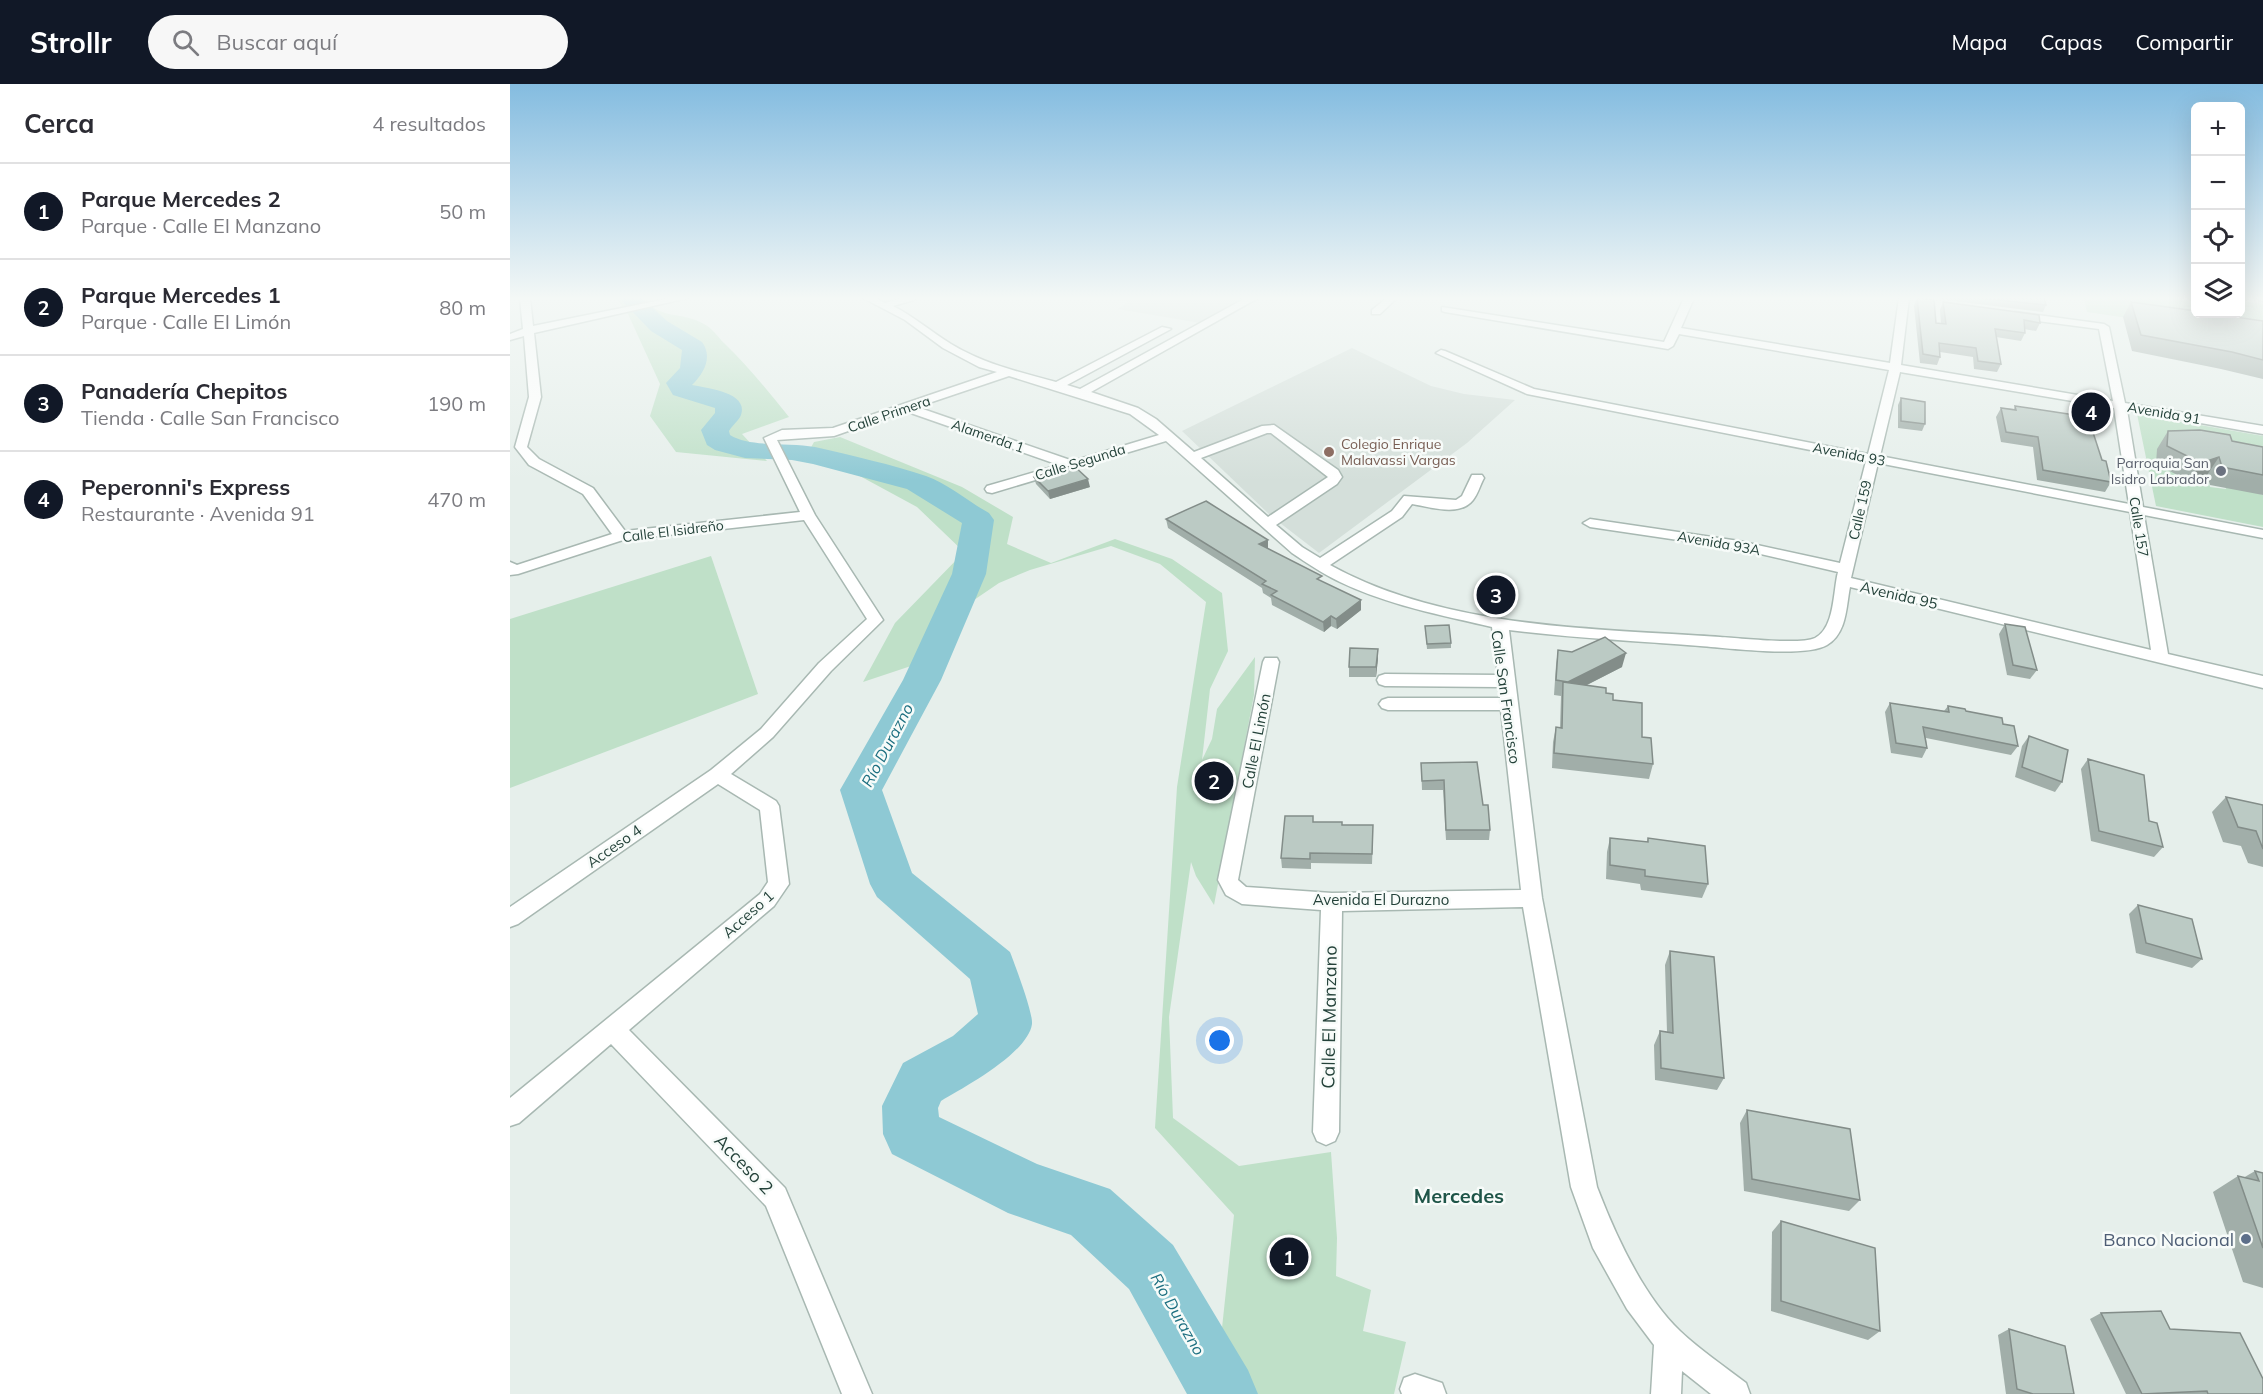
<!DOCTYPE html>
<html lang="es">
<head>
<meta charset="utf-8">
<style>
  :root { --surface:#fff; --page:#f7f7f7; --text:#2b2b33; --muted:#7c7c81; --line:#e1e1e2; --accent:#111827 }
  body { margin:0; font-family:Mulish,sans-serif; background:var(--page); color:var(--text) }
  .controls { position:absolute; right:18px; top:18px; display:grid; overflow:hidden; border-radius:9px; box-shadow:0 6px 24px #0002 }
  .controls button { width:54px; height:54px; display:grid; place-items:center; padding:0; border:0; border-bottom:2px solid var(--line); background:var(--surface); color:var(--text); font:30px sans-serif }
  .you { position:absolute; left:710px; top:957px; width:21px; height:21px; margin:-15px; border:4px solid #fff; border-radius:50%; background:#1a73e8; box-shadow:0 0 0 9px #1a73e833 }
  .badge { display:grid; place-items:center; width:39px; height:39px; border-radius:50%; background:var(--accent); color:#fff; font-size:20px; font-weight:700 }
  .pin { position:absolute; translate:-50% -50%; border:3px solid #fff; box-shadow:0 2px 6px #0006 }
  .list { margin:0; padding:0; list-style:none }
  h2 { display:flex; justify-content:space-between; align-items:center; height:78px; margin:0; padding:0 24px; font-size:26px }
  h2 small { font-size:20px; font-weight:400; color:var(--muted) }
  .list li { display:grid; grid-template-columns:39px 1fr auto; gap:18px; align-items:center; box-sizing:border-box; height:96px; padding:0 24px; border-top:2px solid var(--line) }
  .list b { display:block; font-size:22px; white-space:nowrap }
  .list p { margin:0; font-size:20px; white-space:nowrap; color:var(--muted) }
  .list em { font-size:20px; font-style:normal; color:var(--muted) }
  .icon { flex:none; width:33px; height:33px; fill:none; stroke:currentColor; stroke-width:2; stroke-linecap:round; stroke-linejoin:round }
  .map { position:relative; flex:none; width:1753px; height:1310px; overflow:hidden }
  header { display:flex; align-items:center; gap:36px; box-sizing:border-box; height:84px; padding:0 30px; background:var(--accent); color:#fff }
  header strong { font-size:28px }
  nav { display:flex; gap:33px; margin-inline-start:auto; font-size:21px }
  .search { width:420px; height:54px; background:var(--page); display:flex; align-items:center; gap:15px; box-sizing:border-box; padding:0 21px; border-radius:33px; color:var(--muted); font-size:22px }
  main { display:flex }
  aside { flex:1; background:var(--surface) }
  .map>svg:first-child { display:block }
</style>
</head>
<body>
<header>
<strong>Strollr</strong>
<div class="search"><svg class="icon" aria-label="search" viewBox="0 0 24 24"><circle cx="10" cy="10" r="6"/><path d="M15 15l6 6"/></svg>Buscar aquí</div>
<nav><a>Mapa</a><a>Capas</a><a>Compartir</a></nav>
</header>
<main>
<aside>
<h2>Cerca<small>4 resultados</small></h2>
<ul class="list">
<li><span class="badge">1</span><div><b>Parque Mercedes 2</b><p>Parque · Calle El Manzano</p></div><em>50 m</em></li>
<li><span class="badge">2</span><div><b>Parque Mercedes 1</b><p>Parque · Calle El Limón</p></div><em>80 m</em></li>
<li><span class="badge">3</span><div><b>Panadería Chepitos</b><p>Tienda · Calle San Francisco</p></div><em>190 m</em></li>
<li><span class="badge">4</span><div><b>Peperonni's Express</b><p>Restaurante · Avenida 91</p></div><em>470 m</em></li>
</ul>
</aside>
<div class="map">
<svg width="1753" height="1310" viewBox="0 0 1753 1310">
  <rect width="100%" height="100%" fill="#e6efeb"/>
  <!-- built -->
  <g fill="#d4dfda">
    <polygon points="598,214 752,214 584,307 572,303 690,239 608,225 618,218"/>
    <polygon points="842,264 921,302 954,310 1005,316 957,359 809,469 761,432 672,347"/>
  </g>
  <!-- green -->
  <g fill="#bfe0c8">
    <path d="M106 214H131C156 238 169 226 194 240 202 244 208 253 214 259 238 282 258 307 279 333L232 350 257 377 166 368 140 332 150 300 118 230Z"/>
    <polygon points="1574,214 1685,214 1686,230 1730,230 1731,217 1753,220 1753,254 1577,228"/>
    <polygon points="1627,330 1753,352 1753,379 1710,375 1679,397 1690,393 1698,395 1700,403 1716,405 1714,398 1753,411 1753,443 1646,422"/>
    <polygon points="330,353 452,403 503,433 497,460 541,479 605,455 662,475 712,509 718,567 700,605 692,676 702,655 707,625 745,573 744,611 704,821 686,792 681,778 659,933 663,1034 729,1082 821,1068 827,1154 826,1192 861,1206 853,1247 896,1258 884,1310 705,1310 724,1131 645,1044 667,703 696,518 650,480 601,462 520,486 489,499 464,516 440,569 353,598 385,539 454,468 407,423 348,391 294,376 304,358"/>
    <polygon points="201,472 248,610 0,704 0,535"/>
  </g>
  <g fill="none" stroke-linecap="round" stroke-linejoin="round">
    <!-- river -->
    <path fill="#8ec9d4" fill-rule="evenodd" d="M109 214H132L157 237 192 258C203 273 194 289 182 301 196 304 239 308 231 331 229 336 222 342 219 347L220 351C241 364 280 358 305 363 339 371 384 381 416 392 438 400 459 418 479 429L484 436 476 490 431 596 372 706 402 789 500 868C505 881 523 928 522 940 518 969 455 1003 431 1017L428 1024 429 1033 527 1080 600 1105 663 1161 738 1286 748 1310H677L619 1205 561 1151 498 1129 382 1070 373 1050 372 1022 393 979 443 952 468 930 460 895 367 813 360 800 330 706 393 596 442 490 452 439 397 405 303 380 282 376 235 374 205 366 197 361 191 346 205 329V324L163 311 156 299 170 284 172 266 141 247Z"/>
    <defs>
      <g id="minor">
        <path d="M10 214H20L23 242 161 214H178L24 249 31 313 17 363 29 375 83 404 115 447 290 428 254 354 272 346 323 344 487 288 469 283 433 264 395 236 353 214H365L375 219 392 214H406L404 216 383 222C405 233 421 248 441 260 474 280 509 288 546 298L652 243 661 245 557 301 570 305 732 216 731 214H748L581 308 628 324 646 335 684 368 752 342 764 341 828 386 832 393 827 400 766 441 792 463 810 474 882 427 894 412 946 416 952 412 962 391H972L974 394C970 401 968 410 963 416 950 433 920 423 902 420L892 433 820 481C936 545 1081 544 1210 553 1229 554 1290 561 1305 554 1325 544 1323 507 1328 488L1229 465 1080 443 1073 439 1080 435 1229 457 1330 479 1356 377 1017 310 926 269 931 266 935 267 1024 305 1358 370 1379 286 1169 250 1163 262 1158 265 935 228 932 227V223L1154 258 1174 214H1184L1171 244 1380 279 1389 214H1399L1391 281 1603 317 1589 245 1505 234 1500 231 1505 228 1594 240 1599 243 1615 319 1753 342V350L1617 326 1633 423 1753 446V454L1634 431 1658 570 1753 592V604L1340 503C1336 523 1337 549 1317 561 1295 574 1218 564 1190 562 1126 557 1062 554 999 546L1032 814 1087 1103C1105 1150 1133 1212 1170 1247 1190 1266 1214 1282 1236 1299L1240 1310H1201L1172 1287 1171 1310H1141L1144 1261 1117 1225 1083 1164 1061 1103 1013 823 832 827 829 1048 825 1057 816 1061 807 1057 803 1048 811 826 732 820 716 811 708 796 753 578 755 574H767L769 578 728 796 736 803 822 809 1011 806 991 626H878L872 624 869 620 872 616 878 614H990L989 603 875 602 869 600 867 596 869 592 875 590 988 591 982 543C931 531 878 521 830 498 813 490 797 479 782 469L656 357 482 409 477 408 475 405 477 402 549 381 395 327 324 352 267 356 305 431 373 536 321 587 263 653 221 690 266 717 269 722 279 800 264 822 119 946 275 1104 362 1310H332L256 1122 101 960 9 1039 0 1042V1014L250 810 258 798 250 726 208 700 8 840 0 843V823L201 686 251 645 309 579 357 535 294 436 113 456 8 490 0 491V478L7 481 102 450 73 410 19 381 5 363 19 313 14 252 0 256V250L13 245ZM1390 288 1604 324 1619 420 1370 372ZM499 292 620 330 649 351 563 377 407 323ZM757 349H761L818 393 758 433 691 374ZM1368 379 1620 428 1641 566 1341 494Z"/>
        <polygon points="877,214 887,214 870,230 862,230 862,226"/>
        <polygon points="1747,214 1753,214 1753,217 1749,216"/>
        <polygon points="905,1290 932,1299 936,1310 892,1310 890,1305 894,1294"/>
      </g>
    </defs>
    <!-- minor casing -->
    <use href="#minor" stroke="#a8b8b2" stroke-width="3"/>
    <!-- minor -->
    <use href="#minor" fill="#fff" fill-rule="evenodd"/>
  </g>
  <!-- wall -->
  <g fill="#a1aea9">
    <polygon points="1407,214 1426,239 1431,240 1430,226 1433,218 1530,239 1526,247 1514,245 1515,249 1511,257 1486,253 1491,280 1487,288 1464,285 1463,273 1430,268 1430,273 1427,281 1410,279 1404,222"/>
    <polygon points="1429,214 1534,214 1536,221 1533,228 1429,215"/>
    <polygon points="1621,218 1753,237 1753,295 1711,285 1622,267 1613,233"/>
    <polygon points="1391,314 1415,340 1412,347 1388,344 1388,321"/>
    <polygon points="1505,322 1592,376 1601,398 1595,408 1527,396 1523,363 1491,358 1486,333 1491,324 1504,325"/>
    <polygon points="1658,347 1753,363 1753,411 1700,401 1697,391 1679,397 1646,380 1647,365"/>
    <polygon points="524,393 580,403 540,415 526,400"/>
    <polygon points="656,435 758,465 812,498 851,526 827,545 821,542 814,548 762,521 761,514 753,509 752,504 658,444"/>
    <polygon points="1495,540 1527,586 1520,595 1497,591 1489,550"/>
    <polygon points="915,542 941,559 941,564 917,565"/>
    <polygon points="1048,566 1112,583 1077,601 1096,609 1103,616 1132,653 1143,680 1139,695 1042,684 1043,658 1046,643 1050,644 1051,612 1044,611 1046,581"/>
    <polygon points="868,574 866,593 839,593 839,583"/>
    <polygon points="1380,619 1434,627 1438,622 1456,627 1493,640 1508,662 1501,671 1416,654 1417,664 1412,674 1381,669 1375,628"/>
    <polygon points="1519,652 1552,698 1545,708 1505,693 1512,662"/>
    <polygon points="1578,675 1639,737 1653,763 1644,773 1581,757 1571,685"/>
    <polygon points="911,679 973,721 980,746 979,756 936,756 933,706 912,706"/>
    <polygon points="1716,713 1753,721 1753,783 1738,779 1731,762 1713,758 1702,728"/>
    <polygon points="804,738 832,741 863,751 862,780 801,779 801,785 772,784 771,774"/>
    <polygon points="1100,754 1137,758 1138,754 1198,800 1192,814 1131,806 1130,800 1096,795 1097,768"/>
    <polygon points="1628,821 1692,875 1682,884 1626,869 1619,830"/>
    <polygon points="1160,867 1214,994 1207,1006 1145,996 1144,961 1150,947 1157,948 1155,881"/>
    <polygon points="1237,1026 1350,1116 1339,1127 1234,1107 1230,1039"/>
    <polygon points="1745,1087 1753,1089 1753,1204 1733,1198 1703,1108 1728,1092 1733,1094"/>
    <polygon points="1271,1137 1370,1247 1358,1256 1261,1227 1262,1148"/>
    <polygon points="1591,1229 1660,1245 1753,1310 1616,1310 1580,1235"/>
    <polygon points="1499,1245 1564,1310 1496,1310 1488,1251"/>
  </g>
  <!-- shaded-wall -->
  <g fill="#838d89">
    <polygon points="1709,373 1697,391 1679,397 1691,379"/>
    <polygon points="578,395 580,403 540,415 538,407"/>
    <polygon points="758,456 758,465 749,460"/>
    <polygon points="851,516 851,526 827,545 826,535"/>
    <polygon points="821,532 821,542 814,548 813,538"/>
    <polygon points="868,565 868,574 866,593 866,583"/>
    <polygon points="1116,569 1112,583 1055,612 1058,598"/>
  </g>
  <!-- building -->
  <g fill="#bbcac4" stroke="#838d89" stroke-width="1.5">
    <polygon points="1407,214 1424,216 1426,239 1436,240 1433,218 1529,231 1530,239 1514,236 1515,249 1485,245 1491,280 1468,277 1466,264 1429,259 1430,273 1413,270"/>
    <polygon points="1471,214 1534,214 1536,221"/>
    <polygon points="1621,218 1686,227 1686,230 1704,230 1753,237 1753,276 1722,268 1631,251"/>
    <polygon points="1391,314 1415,318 1415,340 1391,337"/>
    <polygon points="1505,322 1578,333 1592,376 1596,377 1601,398 1533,386 1528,353 1496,348 1491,324 1506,326"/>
    <polygon points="1690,346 1720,351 1722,357 1753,363 1753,391 1712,383 1709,373 1691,379 1657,362 1658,347"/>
    <polygon points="563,381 578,395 538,407 524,393"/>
    <polygon points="696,417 758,456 749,460 812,492 807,495 851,516 826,535 821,532 813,538 761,511 767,507 752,500 756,497 656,435"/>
    <polygon points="1495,540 1515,543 1527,586 1503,581"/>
    <polygon points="939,541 941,559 917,560 915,542"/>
    <polygon points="1095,553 1116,569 1058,598 1046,596 1048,566 1062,568"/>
    <polygon points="840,564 868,565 866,583 839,583"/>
    <polygon points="1053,598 1096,604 1096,609 1103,610 1103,616 1132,619 1132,653 1141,654 1143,680 1044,669 1046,643 1052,644"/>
    <polygon points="1380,619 1439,628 1438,622 1455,625 1456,627 1492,634 1493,640 1504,642 1508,662 1413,643 1417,664 1386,659"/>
    <polygon points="1519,652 1558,666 1552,698 1512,683"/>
    <polygon points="1578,675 1634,691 1639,737 1647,739 1653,763 1589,747"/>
    <polygon points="967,678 973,721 978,721 980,746 936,746 934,696 912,697 911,679"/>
    <polygon points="1716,713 1753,721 1753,765 1746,747 1728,743"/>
    <polygon points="775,732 803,732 803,738 832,738 832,741 863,741 862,770 800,769 800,775 771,774"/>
    <polygon points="1100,754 1138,758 1138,754 1195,762 1198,800 1135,792 1135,786 1100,781"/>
    <polygon points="1628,821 1682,835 1692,875 1636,859"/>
    <polygon points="1160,867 1204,873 1214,994 1151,984 1150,947 1163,949"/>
    <polygon points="1237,1026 1340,1045 1350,1116 1242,1095"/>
    <polygon points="1745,1087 1753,1089 1753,1164 1728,1092 1749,1097"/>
    <polygon points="1271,1137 1365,1164 1370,1247 1271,1217"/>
    <polygon points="1651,1227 1660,1245 1730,1249 1753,1295 1753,1310 1698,1310 1697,1307 1632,1310 1591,1229"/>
    <polygon points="1499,1245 1555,1262 1564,1310 1523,1310 1507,1305"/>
  </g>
  <!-- sky -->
  <linearGradient id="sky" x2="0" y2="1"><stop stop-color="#84bce0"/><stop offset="0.54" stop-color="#f4f8f6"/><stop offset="1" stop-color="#f4f8f6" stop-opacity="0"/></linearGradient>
  <rect width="1753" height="397" fill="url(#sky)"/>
  <!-- markers -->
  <circle fill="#8d6e63" stroke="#f7fbf9" stroke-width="2" cx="819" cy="368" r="6"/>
  <circle fill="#6b7280" stroke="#f7fbf9" stroke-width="2" cx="1711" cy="387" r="6"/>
  <circle fill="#5c6f8a" stroke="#f7fbf9" stroke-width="2" cx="1736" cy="1155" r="6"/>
  <g text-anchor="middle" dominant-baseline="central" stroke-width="5" stroke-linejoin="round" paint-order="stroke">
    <!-- far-street labels -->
    <g font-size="14" fill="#24423a" stroke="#f7fbf9">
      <text transform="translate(1654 329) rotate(10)">Avenida 91</text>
      <text transform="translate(379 330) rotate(-19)">Calle Primera</text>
      <text transform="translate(478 352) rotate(19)">Alamerda 1</text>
      <text transform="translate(1339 370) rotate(11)">Avenida 93</text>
      <text transform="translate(570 378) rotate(-17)">Calle Segunda</text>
      <text transform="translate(1350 426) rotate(-77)">Calle 159</text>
      <text transform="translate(1629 443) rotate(81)">Calle 157</text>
      <text transform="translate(163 447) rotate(-7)">Calle El Isidreño</text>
      <text transform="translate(1209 459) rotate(10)">Avenida 93A</text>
    </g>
    <!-- far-education labels -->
    <g font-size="14" fill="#785e54" stroke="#f7fbf9" text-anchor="start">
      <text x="831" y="360">Colegio Enrique<tspan x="831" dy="16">Malavassi Vargas</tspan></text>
    </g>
    <!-- far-worship labels -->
    <g font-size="14" fill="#5b616d" stroke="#f7fbf9" text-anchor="end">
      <text x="1699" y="379">Parroquia San<tspan x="1699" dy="16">Isidro Labrador</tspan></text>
    </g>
    <!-- street labels -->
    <g font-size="15" fill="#24423a" stroke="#f7fbf9">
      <text transform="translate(1389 511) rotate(13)">Avenida 95</text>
      <text transform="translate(996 613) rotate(82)">Calle San Francisco</text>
      <text transform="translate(746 657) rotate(-79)">Calle El Limón</text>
      <text transform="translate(104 762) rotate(-35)">Acceso 4</text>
      <text x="871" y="815">Avenida El Durazno</text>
      <text transform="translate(238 830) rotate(-42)">Acceso 1</text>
    </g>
    <!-- water labels -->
    <g font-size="16" font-style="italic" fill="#1c6f80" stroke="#f7fbf9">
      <text transform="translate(377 661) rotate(-62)">Río Durazno</text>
      <text transform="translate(668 1230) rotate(60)">Río Durazno</text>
    </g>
    <!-- near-street labels -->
    <g font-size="18" fill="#24423a" stroke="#f7fbf9">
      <text transform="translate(819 933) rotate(-89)">Calle El Manzano</text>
      <text transform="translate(234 1080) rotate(46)">Acceso 2</text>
    </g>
    <!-- near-service labels -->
    <g font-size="18" fill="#4e5e75" stroke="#f7fbf9" text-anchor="end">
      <text x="1724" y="1155">Banco Nacional</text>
    </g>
    <!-- near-neighbourhood labels -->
    <g font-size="20" font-weight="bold" fill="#1f5548" stroke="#f7fbf9">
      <text x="949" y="1111">Mercedes</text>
    </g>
  </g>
</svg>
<div class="controls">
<button>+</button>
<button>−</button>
<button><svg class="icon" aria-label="locate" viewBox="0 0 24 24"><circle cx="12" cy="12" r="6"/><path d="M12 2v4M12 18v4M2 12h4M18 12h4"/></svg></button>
<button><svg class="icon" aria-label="layers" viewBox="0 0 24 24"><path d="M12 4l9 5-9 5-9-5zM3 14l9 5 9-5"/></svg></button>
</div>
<div class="you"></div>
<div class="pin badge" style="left:779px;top:1173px">1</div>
<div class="pin badge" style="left:704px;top:697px">2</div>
<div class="pin badge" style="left:986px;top:511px">3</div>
<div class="pin badge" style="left:1581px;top:328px">4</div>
</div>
</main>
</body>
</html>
